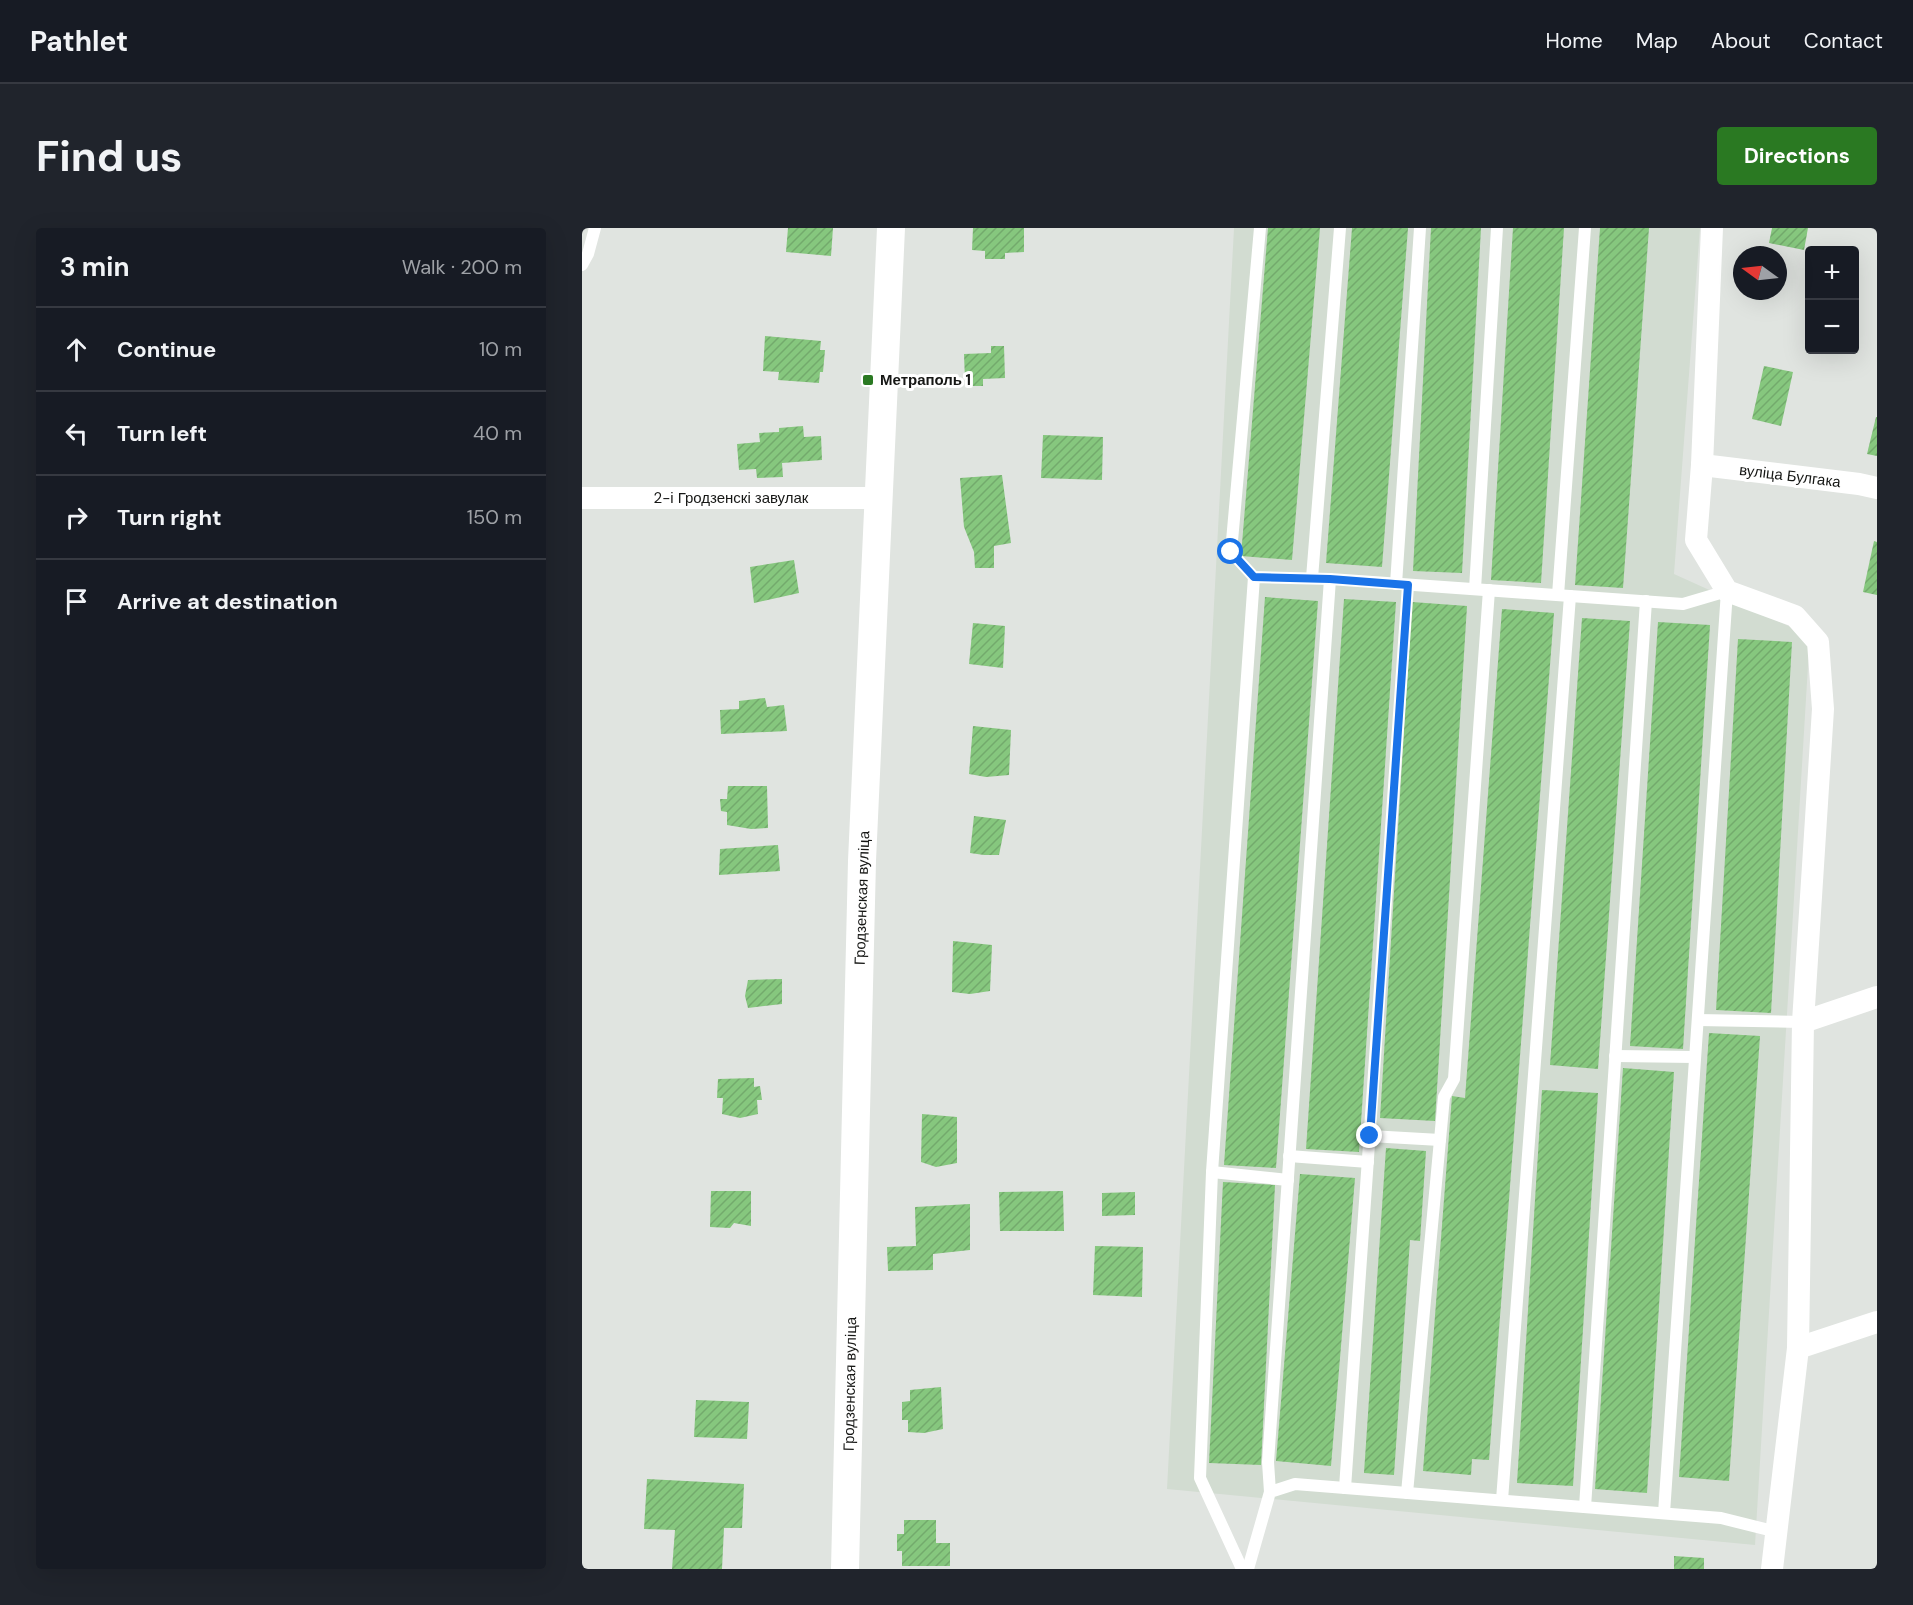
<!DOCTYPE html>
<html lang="en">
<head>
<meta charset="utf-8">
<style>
  :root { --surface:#171b24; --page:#20242c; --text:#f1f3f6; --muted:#9ea1a6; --line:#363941; --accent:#2a7922 }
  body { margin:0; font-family:"DM Sans",sans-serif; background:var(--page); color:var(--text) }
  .controls { position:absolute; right:18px; top:18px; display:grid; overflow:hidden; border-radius:6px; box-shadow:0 6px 24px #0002 }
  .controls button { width:54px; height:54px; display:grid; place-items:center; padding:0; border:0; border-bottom:2px solid var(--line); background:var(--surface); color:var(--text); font:30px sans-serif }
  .compass { position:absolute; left:1151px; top:18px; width:54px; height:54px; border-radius:50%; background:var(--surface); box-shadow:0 6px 24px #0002; rotate:285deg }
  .stop { position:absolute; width:18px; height:18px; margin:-14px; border:4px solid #1a73e8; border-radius:50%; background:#fff }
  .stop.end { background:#1a73e8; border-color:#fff; box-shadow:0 2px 6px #0008 }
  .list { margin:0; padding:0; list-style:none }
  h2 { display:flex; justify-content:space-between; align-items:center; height:78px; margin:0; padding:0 24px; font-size:26px }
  h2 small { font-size:20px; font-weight:400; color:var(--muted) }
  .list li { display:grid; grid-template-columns:39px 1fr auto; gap:18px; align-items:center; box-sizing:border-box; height:84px; padding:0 24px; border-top:2px solid var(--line) }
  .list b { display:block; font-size:22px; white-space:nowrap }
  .list em { font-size:20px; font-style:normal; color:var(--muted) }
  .icon { flex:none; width:33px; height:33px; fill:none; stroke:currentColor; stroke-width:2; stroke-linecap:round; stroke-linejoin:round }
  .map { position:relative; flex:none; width:1295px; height:1341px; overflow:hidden; border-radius:6px }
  header { display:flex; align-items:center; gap:36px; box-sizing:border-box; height:84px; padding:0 30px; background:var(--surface); border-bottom:2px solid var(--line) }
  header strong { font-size:28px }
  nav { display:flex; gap:33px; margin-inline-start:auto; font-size:21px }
  .intro { display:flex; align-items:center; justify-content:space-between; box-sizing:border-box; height:144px; padding:0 36px }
  h1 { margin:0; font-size:42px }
  .button { padding:15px 27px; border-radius:6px; background:var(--accent); color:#fff; font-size:21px; font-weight:700 }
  main { display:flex; gap:36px; padding:0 36px }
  aside { flex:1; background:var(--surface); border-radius:6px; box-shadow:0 6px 24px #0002 }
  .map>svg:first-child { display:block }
</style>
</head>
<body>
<header>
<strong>Pathlet</strong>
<nav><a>Home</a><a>Map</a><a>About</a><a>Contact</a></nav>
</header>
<div class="intro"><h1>Find us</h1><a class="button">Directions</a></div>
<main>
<aside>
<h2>3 min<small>Walk · 200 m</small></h2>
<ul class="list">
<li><svg class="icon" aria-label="ahead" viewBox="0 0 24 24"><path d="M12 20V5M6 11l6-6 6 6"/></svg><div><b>Continue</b></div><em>10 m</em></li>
<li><svg class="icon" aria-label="left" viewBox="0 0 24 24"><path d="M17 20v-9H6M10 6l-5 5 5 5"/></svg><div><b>Turn left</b></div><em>40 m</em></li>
<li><svg class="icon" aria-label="right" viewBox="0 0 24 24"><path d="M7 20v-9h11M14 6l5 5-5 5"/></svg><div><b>Turn right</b></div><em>150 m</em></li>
<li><svg class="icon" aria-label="arrive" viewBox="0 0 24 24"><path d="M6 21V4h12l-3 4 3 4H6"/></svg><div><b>Arrive at destination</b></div></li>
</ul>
</aside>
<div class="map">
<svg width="1295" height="1341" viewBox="0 0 1295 1341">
  <defs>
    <pattern id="building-hatch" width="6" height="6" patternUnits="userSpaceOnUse" patternTransform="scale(1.5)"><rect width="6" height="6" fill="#86c77e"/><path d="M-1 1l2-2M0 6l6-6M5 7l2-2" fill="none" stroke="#73aa6c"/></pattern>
  </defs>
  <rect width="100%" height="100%" fill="#e0e4e0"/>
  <!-- built -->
  <polygon fill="#d2dcd1" points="652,0 1118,0 1092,346 1222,405 1227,421 1173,1317 585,1261"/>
  <!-- building -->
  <g fill="url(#building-hatch)">
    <polygon points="206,0 251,0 249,28 204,24"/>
    <polygon points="391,0 442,0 442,24 423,25 423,31 403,31 403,23 390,22"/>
    <polygon points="686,0 738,0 710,332 659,328"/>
    <polygon points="770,0 826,0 800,339 744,335"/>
    <polygon points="849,0 899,0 880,345 831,343"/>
    <polygon points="931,0 982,0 959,355 909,352"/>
    <polygon points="1018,0 1067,0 1041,360 993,357"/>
    <polygon points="1190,0 1226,0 1222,22 1187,15"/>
    <polygon points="183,108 239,113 238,122 243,122 241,144 238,144 237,155 196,152 197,144 181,143"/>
    <polygon points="409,118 422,118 423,150 401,151 401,158 390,158 390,154 383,153 382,126 409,125"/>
    <polygon points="1182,138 1211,144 1199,198 1170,191"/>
    <polygon points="1294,189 1295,189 1295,228 1285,226"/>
    <polygon points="221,198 222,209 239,208 240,232 200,235 201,249 175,250 174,241 157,242 155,216 178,214 177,205 197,204 197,200"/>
    <polygon points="461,207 521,209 520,252 459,250"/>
    <polygon points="420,247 429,315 412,318 412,340 393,340 392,324 382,299 378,250"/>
    <polygon points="1292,313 1295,314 1295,367 1281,364"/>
    <polygon points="212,332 217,365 172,375 168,339"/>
    <polygon points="683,369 736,373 694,940 642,937"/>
    <polygon points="762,371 814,374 777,924 724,921"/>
    <polygon points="830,374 885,378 853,893 798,890"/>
    <polygon points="920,381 972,385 907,1232 890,1231 889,1247 841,1243 870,868 883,870"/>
    <polygon points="1000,390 1048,393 1016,841 968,837"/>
    <polygon points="1076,394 1128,397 1101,821 1048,818"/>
    <polygon points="391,395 423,398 421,440 387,436"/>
    <polygon points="1156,411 1210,414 1189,785 1134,782"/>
    <polygon points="183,470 185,479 202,477 205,503 139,506 138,482 157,481 157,473"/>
    <polygon points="391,498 429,502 427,547 404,549 387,546"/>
    <polygon points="146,558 185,558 186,600 169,601 145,597 145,584 139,583 138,571 145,571"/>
    <polygon points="392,588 424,592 417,627 402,627 388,625"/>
    <polygon points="196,617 198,643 137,647 138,621"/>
    <polygon points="371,713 410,717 408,763 388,766 370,764"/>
    <polygon points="200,751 200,776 166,780 163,768 166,752"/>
    <polygon points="1127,805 1178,808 1147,1253 1097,1249"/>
    <polygon points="1041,840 1092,844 1065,1265 1013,1261"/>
    <polygon points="172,850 172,859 178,858 180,872 175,872 176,886 158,890 140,886 141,870 135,870 136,851"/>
    <polygon points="960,862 1016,865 991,1258 935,1255"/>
    <polygon points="340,886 375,889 375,935 354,939 339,934"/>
    <polygon points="804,920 844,923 838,1013 828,1012 812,1247 782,1245"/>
    <polygon points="718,946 773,950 749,1238 694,1233"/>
    <polygon points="641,954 693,957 679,1237 627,1235"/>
    <polygon points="129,963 169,963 169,998 152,995 148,1000 128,999"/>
    <polygon points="481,963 482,1003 418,1003 417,964"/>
    <polygon points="553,964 553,987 520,988 520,965"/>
    <polygon points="388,976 388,1022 351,1026 351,1042 306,1043 305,1019 334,1018 333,979"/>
    <polygon points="513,1018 561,1019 560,1069 511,1067"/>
    <polygon points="359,1159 361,1201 342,1205 326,1204 326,1192 320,1192 320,1174 328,1173 328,1162"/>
    <polygon points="114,1172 167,1174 165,1211 112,1209"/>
    <polygon points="65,1251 162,1256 160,1300 142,1300 140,1341 90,1341 93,1302 62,1301"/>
    <polygon points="322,1292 354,1292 354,1315 368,1315 368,1338 320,1338 320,1323 315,1323 315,1306 322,1306"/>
    <polygon points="1092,1328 1122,1330 1122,1341 1092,1341"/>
  </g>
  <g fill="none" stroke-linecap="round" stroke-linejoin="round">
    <!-- service -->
    <g stroke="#fff" stroke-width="12">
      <polyline points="0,37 6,26 13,0"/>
      <polyline points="672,349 649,324 678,0"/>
      <polyline points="730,350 758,0"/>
      <polyline points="814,356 838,0"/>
      <polyline points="893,361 915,0"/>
      <polyline points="976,367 1003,0"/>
      <polyline points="1116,792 1221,794"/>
      <polyline points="1033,828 1113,829"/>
      <polyline points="788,908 858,912"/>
      <polyline points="707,928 786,934"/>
      <polyline points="630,944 706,952"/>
      <polyline points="763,1260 826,357"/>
      <polyline points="688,1264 686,1234 748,351"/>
      <polyline points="825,1265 862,869 872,851 907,362"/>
      <polyline points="920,1272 988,368"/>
      <polyline points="1003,1279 1064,373"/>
      <polyline points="660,1341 618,1250 630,944 672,349 748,351 1101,376 1145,363 1082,1285"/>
      <polyline points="666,1341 688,1264 713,1256 1139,1290 1195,1304"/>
    </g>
    <!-- minor -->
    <g stroke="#fff" stroke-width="22">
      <polyline points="1130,0 1120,237 1114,312 1145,363 1213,388 1236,414 1241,481 1221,794 1216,1120 1190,1341"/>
      <polyline points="1120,237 1277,256 1295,260"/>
      <polyline points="0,270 297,270"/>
      <polyline points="1221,794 1295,769"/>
      <polyline points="1216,1120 1295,1094"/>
    </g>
    <!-- tertiary -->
    <polyline stroke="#fff" stroke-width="28" points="263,1341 280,633 309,0"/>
  </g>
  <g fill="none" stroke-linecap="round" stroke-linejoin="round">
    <!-- route -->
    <polyline stroke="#1a73e8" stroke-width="8" points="649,324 672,349 748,351 826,357 788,908"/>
  </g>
  <!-- markers -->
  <rect fill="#2a7922" stroke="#fff" stroke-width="2" x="280" y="146" width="12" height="12" rx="3"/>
  <g text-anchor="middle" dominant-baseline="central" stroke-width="6" stroke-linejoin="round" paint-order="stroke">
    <!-- poi labels -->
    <g font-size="15" font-weight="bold" fill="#161715" stroke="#fff" text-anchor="start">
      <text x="298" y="152">Метраполь 1</text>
    </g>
    <!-- street labels -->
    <g font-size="15" fill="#161715" stroke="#fff">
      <text transform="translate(1208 248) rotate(7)">вуліца Булгака</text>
      <text x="149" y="270">2-і Гродзенскі завулак</text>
      <text transform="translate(280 670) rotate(-88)">Гродзенская вуліца</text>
      <text transform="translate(268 1156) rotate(-89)">Гродзенская вуліца</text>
    </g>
  </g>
</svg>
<div class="controls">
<button>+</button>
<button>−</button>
</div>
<svg class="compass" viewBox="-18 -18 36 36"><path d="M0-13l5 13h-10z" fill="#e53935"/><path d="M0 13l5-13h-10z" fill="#9ea1a6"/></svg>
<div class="stop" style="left:649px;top:324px"></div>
<div class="stop end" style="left:788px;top:908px"></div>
</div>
</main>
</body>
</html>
